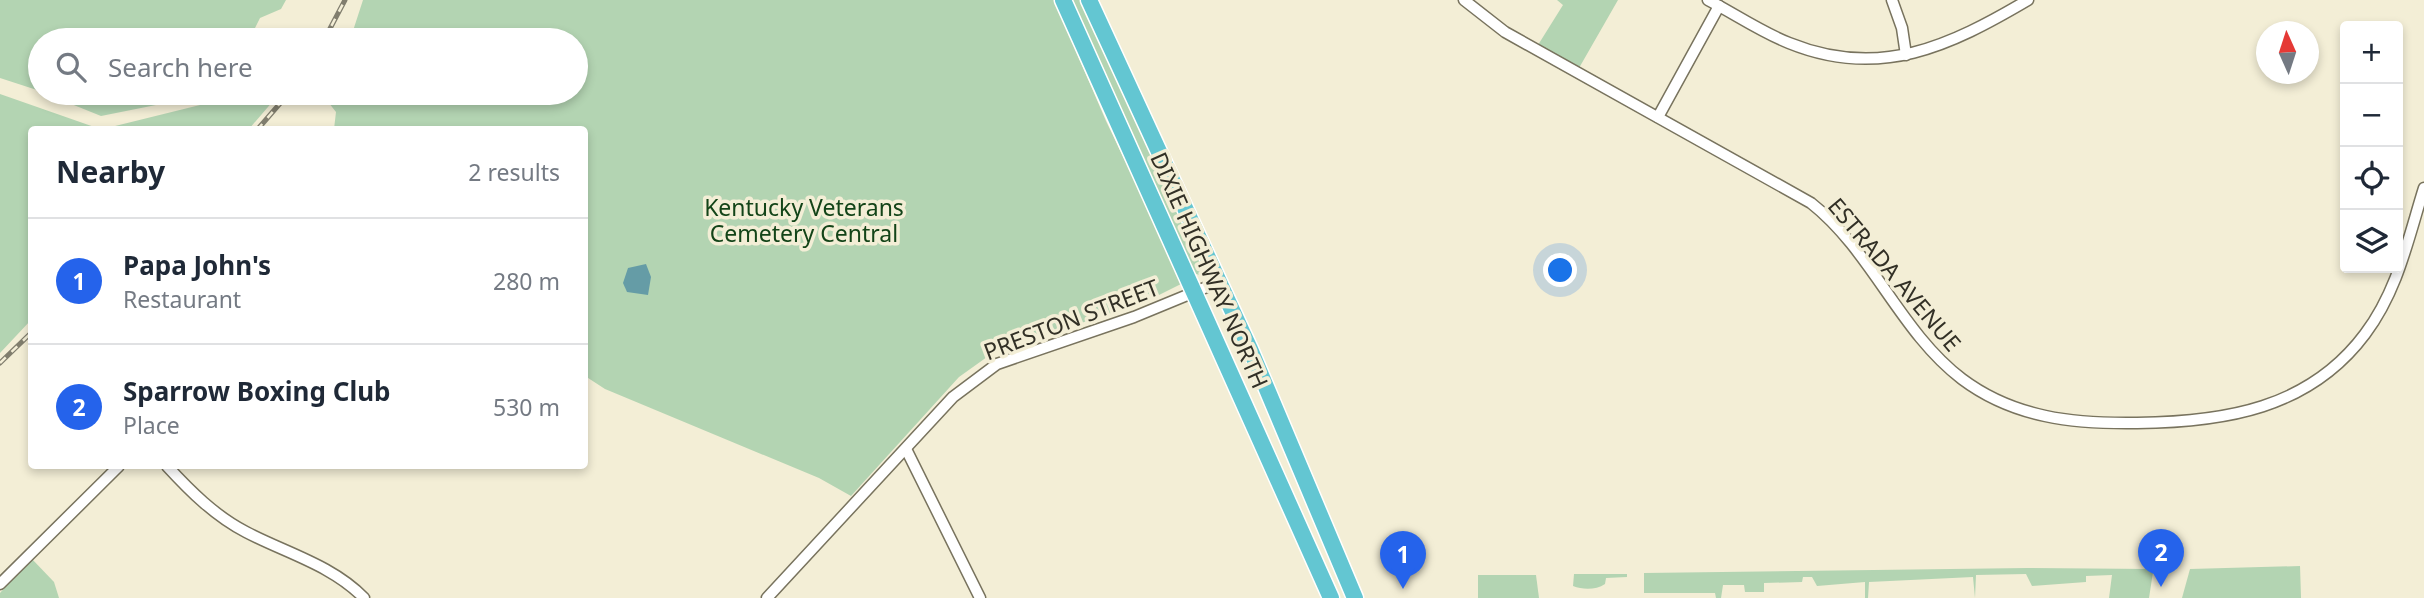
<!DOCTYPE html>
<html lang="en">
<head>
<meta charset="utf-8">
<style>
  :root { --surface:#fff; --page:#f2f2f3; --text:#1f2937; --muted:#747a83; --line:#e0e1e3; --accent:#2563eb }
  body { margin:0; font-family:"Noto Sans",sans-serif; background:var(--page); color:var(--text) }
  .controls { position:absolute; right:21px; top:21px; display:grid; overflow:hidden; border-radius:7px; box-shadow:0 4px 10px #0003 }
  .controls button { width:63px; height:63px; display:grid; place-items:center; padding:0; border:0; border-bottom:2px solid var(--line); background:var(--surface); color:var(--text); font:35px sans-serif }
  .compass { position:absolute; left:2256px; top:21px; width:63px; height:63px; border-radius:50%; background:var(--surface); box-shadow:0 4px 10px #0003; rotate:357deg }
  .you { position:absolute; left:1561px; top:271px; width:24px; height:24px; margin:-18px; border:5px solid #fff; border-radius:50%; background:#1a73e8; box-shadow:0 0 0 10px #1a73e833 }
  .badge { display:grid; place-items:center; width:46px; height:46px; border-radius:50%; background:var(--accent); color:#fff; font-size:23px; font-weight:700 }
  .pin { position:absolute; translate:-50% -58px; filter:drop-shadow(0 2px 4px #0008) }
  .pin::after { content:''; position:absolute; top:37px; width:24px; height:21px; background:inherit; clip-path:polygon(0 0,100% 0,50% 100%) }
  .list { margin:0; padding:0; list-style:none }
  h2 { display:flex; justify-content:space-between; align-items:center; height:91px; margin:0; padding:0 28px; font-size:30px }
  h2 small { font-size:23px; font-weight:400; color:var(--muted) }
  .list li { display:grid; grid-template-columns:46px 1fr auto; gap:21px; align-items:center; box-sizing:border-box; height:126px; padding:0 28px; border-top:2px solid var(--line) }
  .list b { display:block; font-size:26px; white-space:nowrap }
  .list p { margin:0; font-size:23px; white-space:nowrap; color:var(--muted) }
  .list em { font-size:23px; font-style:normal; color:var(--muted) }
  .icon { flex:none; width:38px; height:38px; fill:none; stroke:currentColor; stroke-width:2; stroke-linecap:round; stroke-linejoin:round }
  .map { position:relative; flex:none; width:2424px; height:598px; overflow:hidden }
  .search { position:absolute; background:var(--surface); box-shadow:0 4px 10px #0003; left:28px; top:28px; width:560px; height:77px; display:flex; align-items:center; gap:18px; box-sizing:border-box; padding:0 24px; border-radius:38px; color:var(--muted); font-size:26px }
  .panel { position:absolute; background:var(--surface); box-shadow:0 4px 10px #0003; left:28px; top:126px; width:560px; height:343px; border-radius:7px }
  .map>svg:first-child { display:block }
</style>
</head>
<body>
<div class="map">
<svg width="2424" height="598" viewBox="0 0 2424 598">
  <rect width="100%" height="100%" fill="#f3eed6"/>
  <!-- green -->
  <g fill="#b3d4b2">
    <polygon points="0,0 286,0 281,9 260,18 249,40 40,40 40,91 0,78"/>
    <polygon points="363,0 1054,0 1106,121 1181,277 1181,284 1147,301 994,352 959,377 851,496 819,478 605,389 585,376 584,130 334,129 336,112 321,93 576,93 576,40 350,40"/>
    <polygon points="1069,0 1083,0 1204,264 1199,275 1194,273"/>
    <polygon points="1557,0 1618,0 1579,68 1538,45 1563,5"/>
    <polygon points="44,93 187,93 171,102 101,116"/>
    <polygon points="218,93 280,93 249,129 103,129 200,105"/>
    <polygon points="0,94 100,129 32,130 31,320 0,353"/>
    <polygon points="31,558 54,582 59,598 0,598 0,593"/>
    <polygon points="2300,566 2301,598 2182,598 2190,569"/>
    <polygon points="2027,568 2150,569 2153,572 2149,598 2109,598 2112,575 2086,576 2086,582 2032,586 2026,574 1976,575 1975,598 1973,577 1869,582 1868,598 1865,598 1865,582 1817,586 1812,577 1803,577 1802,582 1764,583 1764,592 1745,592 1744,585 1723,585 1721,598 1716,598 1715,593 1644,593 1644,573"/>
    <path d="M1574 574H1627V577L1606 578 1605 584C1596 590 1583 590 1573 586Z"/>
    <polygon points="1478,575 1536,575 1539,598 1478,598"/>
  </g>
  <!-- water -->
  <polygon fill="#659ca6" points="646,264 651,277 648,295 627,292 623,283 628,268"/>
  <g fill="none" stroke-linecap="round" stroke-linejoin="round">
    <defs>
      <g id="minor">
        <path d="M1464 0 1505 32 1811 203C1872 251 1900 332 1962 379 2014 418 2074 424 2137 423 2224 422 2309 409 2365 334 2398 290 2408 239 2424 188"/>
        <path d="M1708 0C1735 14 1761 32 1789 43 1880 80 1950 46 2028 0"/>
        <polyline points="1892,0 1902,28 1906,55"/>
        <polyline points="1658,117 1719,6"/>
        <polyline points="906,449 980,598"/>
        <path d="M167 466C190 491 215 516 246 532 286 553 332 565 364 598"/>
        <polyline points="0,584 119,466"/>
        <polyline points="767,598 953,397 997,364 1134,317 1219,282"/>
      </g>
      <g id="trunk">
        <polyline points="1063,0 1331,598"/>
        <polyline points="1089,0 1250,349 1355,598"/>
      </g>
    </defs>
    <!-- minor casing -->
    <use href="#minor" stroke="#78735e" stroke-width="13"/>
    <!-- trunk casing -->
    <use href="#trunk" stroke="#fff" stroke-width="19"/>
    <!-- minor -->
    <use href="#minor" stroke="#fff" stroke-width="10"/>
    <!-- trunk -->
    <use href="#trunk" stroke="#63c6d2" stroke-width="16"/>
    <defs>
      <g id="rail">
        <polyline points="324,40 345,0"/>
        <polyline points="257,130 289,93"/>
        <polyline points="0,363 32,332"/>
      </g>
    </defs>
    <!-- rail casing -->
    <use href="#rail" stroke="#817e6e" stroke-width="5"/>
    <!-- rail -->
    <use href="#rail" stroke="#f3eed6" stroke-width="2.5" stroke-dasharray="8" stroke-linecap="butt"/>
  </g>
  <g text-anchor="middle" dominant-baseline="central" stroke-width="7" stroke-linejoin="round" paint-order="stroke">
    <!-- park labels -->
    <g font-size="23" fill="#134418" stroke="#f3eed6">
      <text x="804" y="207">Kentucky Veterans<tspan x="804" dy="26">Cemetery Central</tspan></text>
    </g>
    <!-- street labels -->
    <g font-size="23" fill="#323026" stroke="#f3eed6">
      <text transform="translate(1210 270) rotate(66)">DIXIE HIGHWAY NORTH</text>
      <text transform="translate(1895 274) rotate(50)">ESTRADA AVENUE</text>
      <text transform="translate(1071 319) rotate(-21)">PRESTON STREET</text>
    </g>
  </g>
</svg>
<div class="controls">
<button>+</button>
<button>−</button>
<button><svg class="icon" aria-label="locate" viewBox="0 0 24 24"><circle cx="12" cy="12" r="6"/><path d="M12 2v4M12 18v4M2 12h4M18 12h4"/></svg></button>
<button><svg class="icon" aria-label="layers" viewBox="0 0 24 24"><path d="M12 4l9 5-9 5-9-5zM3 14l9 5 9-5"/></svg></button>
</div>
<svg class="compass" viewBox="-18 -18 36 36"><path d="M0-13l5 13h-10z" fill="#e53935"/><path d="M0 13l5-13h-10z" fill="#747a83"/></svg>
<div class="you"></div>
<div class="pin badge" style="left:1403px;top:589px">1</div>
<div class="pin badge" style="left:2161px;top:587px">2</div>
<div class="search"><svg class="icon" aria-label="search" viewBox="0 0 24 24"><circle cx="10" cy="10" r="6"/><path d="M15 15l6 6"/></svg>Search here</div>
<section class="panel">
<h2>Nearby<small>2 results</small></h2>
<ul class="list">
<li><span class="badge">1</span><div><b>Papa John's</b><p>Restaurant</p></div><em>280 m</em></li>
<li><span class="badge">2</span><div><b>Sparrow Boxing Club</b><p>Place</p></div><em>530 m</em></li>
</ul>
</section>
</div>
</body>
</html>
